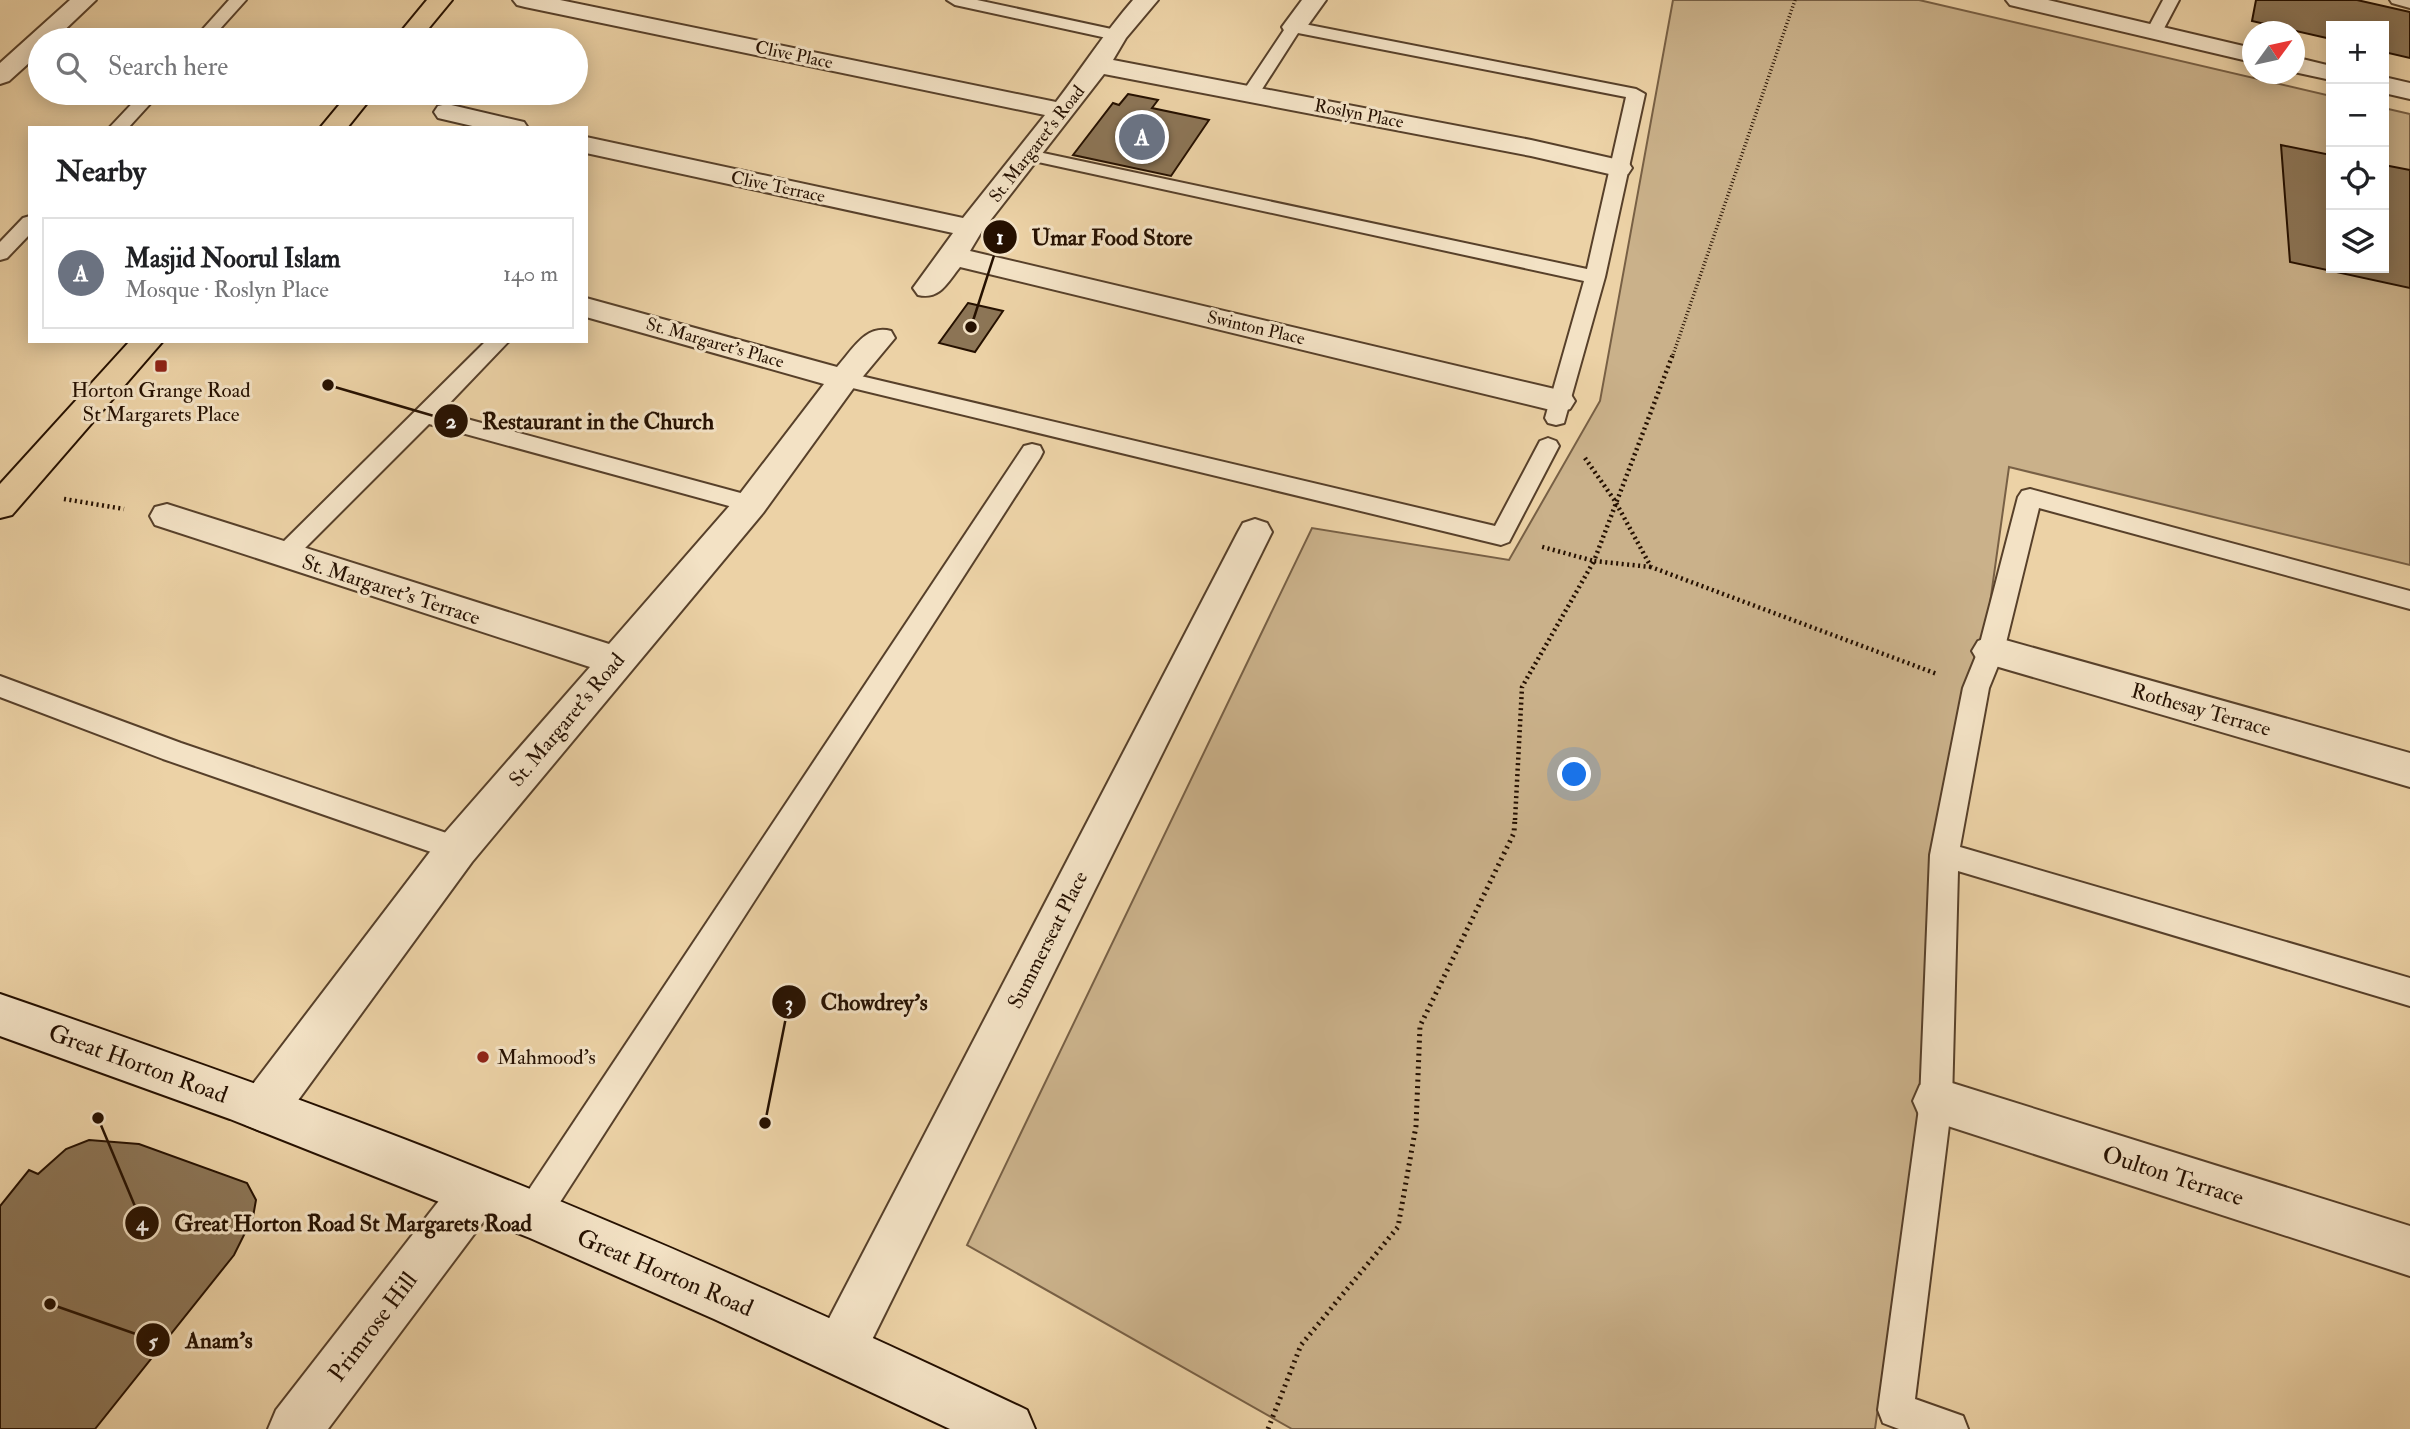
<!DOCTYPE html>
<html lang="en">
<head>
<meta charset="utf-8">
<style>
  :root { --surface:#fff; --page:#f2f2f2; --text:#202124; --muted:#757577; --line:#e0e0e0; --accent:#d93025 }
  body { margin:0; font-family:"IM FELL Double Pica",serif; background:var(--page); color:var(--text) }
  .controls { position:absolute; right:21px; top:21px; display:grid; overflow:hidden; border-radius:0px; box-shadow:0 4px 18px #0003 }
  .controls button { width:63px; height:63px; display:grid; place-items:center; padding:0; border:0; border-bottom:2px solid var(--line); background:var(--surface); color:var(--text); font:35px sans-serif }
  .compass { position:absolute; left:2242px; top:21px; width:63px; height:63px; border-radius:50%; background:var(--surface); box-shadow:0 4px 18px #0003; rotate:57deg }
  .you { position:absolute; left:1575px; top:775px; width:24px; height:24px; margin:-18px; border:5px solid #fff; border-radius:50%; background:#1a73e8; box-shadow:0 0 0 10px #1a73e833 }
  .badge { display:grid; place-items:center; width:46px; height:46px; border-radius:50%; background:var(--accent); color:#fff; font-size:23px; font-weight:700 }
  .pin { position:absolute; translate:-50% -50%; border:4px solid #fff; box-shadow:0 2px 7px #0006 }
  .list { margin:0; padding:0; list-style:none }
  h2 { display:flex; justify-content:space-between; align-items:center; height:91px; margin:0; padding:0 28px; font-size:30px }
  h2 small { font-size:23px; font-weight:400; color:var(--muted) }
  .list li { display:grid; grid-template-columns:46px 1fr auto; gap:21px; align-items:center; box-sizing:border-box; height:112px; margin:0 14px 14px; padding:0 14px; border:2px solid var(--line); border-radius:0px }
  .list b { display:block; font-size:26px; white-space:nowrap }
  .list p { margin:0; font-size:23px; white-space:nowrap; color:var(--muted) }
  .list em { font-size:23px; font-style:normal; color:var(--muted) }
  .icon { flex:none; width:38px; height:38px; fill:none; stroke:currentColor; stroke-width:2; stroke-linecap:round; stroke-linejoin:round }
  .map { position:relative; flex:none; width:2410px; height:1429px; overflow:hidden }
  .search { position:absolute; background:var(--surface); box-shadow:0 4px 18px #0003; left:28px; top:28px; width:560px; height:77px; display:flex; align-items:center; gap:18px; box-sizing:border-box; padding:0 24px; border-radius:38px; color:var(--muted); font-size:26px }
  .panel { position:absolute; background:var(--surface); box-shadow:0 4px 18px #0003; left:28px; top:126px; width:560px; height:217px; border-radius:0px }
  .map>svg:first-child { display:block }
</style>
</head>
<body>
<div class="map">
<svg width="2410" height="1429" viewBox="0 0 2410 1429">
  <rect width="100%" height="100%" fill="#ecd2a6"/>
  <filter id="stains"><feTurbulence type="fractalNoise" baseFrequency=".00286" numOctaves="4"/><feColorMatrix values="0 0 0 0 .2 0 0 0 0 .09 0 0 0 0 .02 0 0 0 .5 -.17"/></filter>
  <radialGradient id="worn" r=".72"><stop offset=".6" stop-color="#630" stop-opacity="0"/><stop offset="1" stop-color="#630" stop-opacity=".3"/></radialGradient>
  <!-- green -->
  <polygon fill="#cab18a" stroke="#786045" stroke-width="2" points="1673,0 1919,0 2331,96 2331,268 2384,268 2384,108 2410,114 2410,565 2009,467 1875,1429 1292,1429 967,1245 1312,528 1509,560 1600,401"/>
  <!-- building -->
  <g fill="#8c7556" stroke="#251000" stroke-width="2">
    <polygon points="2256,0 2357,0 2410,12 2410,58 2384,52 2384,26 2331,26 2331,39 2252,21"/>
    <polygon points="1128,94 1158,100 1152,108 1209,120 1171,176 1073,155 1113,103 1119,105"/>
    <polygon points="2281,145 2331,155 2331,268 2384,268 2384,165 2410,170 2410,288 2290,262"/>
    <polygon points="968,303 1003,311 975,352 939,343"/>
    <polygon points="89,1140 139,1144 247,1183 256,1200 253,1217 234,1255 95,1429 0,1429 0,1206 29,1170 38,1174 66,1149"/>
  </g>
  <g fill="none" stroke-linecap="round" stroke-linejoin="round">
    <defs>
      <g id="lane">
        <polygon points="229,0 246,0 210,40 193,40"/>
        <polygon points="947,0 977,0 1116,30 1124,35 1116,40 955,5"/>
        <polygon points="2163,0 2179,0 2160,36 2148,36 2146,32"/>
        <polygon points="2390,0 2410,0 2410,8 2392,3"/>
        <polygon points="1294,22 1636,89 1645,94 1605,277 1564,423 1556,425 1548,423 1545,418 1584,281 1029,160 1020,155 1029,150 1587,269 1626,97 1298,33 1257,97 1245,97 1242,93 1286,27"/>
        <polygon points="142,93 160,93 128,128 109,128"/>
        <polygon points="30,216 30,234 7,258 0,260 0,242 23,218"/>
        <polygon points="486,341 509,341 441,412 759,498 763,504 759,510 751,512 429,424 291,562 283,565 275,562 271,556 275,550"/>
        <polygon points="844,372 1495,526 1540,441 1548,438 1556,441 1559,446 1509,542 1501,545 836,384 833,379 836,374"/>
        <polygon points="1032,444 1040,446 1043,452 1040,458 544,1227 532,1232 520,1227 515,1215 520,1203 1024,446"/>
        <polygon points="2030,489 2410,591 2410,609 2039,508 2004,651 1989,688 1960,847 2410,978 2410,1006 1958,871 1952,1101 1915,1399 1963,1416 1968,1429 1899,1429 1883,1423 1878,1410 1920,1101 1930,855 1963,688 1978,651 2018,497 2022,491"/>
        <polygon points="0,676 181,743 467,840 471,849 467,858 457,861 163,759 0,697"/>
      </g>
      <g id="street">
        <polygon points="70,0 96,0 54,40 40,40 40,53 9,81 0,84 0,63"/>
        <path d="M513 0H560L1056 102C1082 68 1105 32 1133 0H1158L1126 38 1113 60 1531 140 1628 162 1632 168 1628 174 1618 176 1531 156 1104 74 982 231 970 251 1559 390 1570 393 1575 401 1570 409 1559 412 960 267C947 283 940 300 918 295L913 288 953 233 586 153V137L963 218 1045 115 525 7 517 5Z"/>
        <polygon points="1302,0 1326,0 1303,32 1294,34 1285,32 1282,27"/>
        <polygon points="2006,0 2048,0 2252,48 2252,62 2010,5"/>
        <polygon points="2294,57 2331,66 2331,80 2294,72"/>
        <polygon points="2384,77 2410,83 2410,99 2384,93"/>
        <polygon points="447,104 524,122 528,128 481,128 438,118 434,112 438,106"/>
        <path d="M586 298 837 367C853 349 866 324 891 331L895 338 855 386 763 513 472 862 280 1125 263 1132 246 1125 240 1109 246 1093 442 836 590 667 155 525 150 516 155 507 167 504 609 644 739 495 824 384 586 317Z"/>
        <polygon points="1255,519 1267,523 1272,532 859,1366 841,1374 823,1366 815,1348 823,1330 1238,532 1243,523"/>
        <polygon points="1991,636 2410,753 2410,787 1978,661 1972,651 1978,641"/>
        <polygon points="1936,1078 2410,1226 2410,1276 1920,1117 1913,1101 1920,1085"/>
        <polygon points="476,1168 493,1175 500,1192 493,1209 328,1429 268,1429 276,1410 459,1175"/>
      </g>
      <path id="secondary" d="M0 994C151 1046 302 1099 450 1157 646 1234 837 1320 1027 1410L1035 1429H950L714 1319 530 1238 230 1119 0 1036Z"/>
      <g id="primary">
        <polygon points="427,0 452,0 419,40 394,40"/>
        <polygon points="349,93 375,93 347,128 320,128"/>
        <polygon points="130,341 163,341 12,515 0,518 0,484"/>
      </g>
    </defs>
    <!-- lane casing -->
    <use href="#lane" stroke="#57402a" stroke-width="4"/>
    <!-- street casing -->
    <use href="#street" stroke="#57402a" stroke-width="4"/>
    <!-- secondary casing -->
    <use href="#secondary" stroke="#251000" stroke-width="4"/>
    <!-- primary casing -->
    <use href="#primary" stroke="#251000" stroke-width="4"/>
    <!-- path-far2 -->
    <polyline stroke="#251000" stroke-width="3.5" stroke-dasharray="1 2.5" stroke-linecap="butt" points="1673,355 1795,0"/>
    <!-- path-far1 -->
    <g stroke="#251000" stroke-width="4.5" stroke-dasharray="2 3.5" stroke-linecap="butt">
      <polyline points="1585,458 1615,501 1651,567 1937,674"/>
      <polyline points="64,499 124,509"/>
      <polyline points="1651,567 1594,561 1673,354"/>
      <polyline points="1515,820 1522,687 1594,561 1539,546"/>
    </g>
    <!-- path -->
    <polyline stroke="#251000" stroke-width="5" stroke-dasharray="2 4.5" stroke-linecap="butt" points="1268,1429 1301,1345 1398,1227 1416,1126 1420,1026 1514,833 1515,818"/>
    <!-- lane -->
    <use href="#lane" fill="#f3e2c5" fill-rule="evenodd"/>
    <!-- street -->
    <use href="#street" fill="#f3e2c5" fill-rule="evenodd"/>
    <!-- secondary -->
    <use href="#secondary" fill="#f3e2c5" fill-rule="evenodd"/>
    <!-- primary -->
    <use href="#primary" fill="#ecd2a6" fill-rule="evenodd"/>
  </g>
  <!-- markers -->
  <g fill="#8f2418" stroke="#f3e2c5" stroke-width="2.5">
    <rect x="154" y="359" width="14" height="14" rx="3.5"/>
    <circle cx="483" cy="1057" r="7"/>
  </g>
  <g text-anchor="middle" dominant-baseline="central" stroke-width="6" stroke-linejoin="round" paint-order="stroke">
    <!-- far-street labels -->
    <g font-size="18" fill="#251000" stroke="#f3e2c5">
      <text transform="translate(794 55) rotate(12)">Clive Place</text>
      <text transform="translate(1359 114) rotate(11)">Roslyn Place</text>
      <text transform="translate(1037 144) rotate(-52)">St. Margaret's Road</text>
      <text transform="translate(778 187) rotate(12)">Clive Terrace</text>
      <text transform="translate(1256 328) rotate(13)">Swinton Place</text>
      <text transform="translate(715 343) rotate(16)">St. Margaret's Place</text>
    </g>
    <!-- poi labels -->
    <g font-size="21" fill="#251000" stroke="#f3e2c5">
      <text x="161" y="390">Horton Grange Road<tspan x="161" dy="24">St Margarets Place</tspan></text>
      <text x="497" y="1057" text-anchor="start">Mahmood's</text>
    </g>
    <!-- street labels -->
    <g font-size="21" fill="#251000" stroke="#f3e2c5">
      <text transform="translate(391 590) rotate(18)">St. Margaret's Terrace</text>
      <text transform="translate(2201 710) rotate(16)">Rothesay Terrace</text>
      <text transform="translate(567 720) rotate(-50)">St. Margaret's Road</text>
      <text transform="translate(1048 940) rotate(-63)">Summerseat Place</text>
    </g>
    <!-- near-street labels -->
    <g font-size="24" fill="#251000" stroke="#f3e2c5">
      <text transform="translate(138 1064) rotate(20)">Great Horton Road</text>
      <text transform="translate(2173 1176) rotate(18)">Oulton Terrace</text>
      <text transform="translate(665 1273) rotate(23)">Great Horton Road</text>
      <text transform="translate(373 1327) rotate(-53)">Primrose Hill</text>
    </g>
  </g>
  <!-- callouts -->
  <path fill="none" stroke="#251000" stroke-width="2.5" d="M971 327L1000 237M328 385L451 421M765 1123L789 1002M98 1118L142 1223M50 1304L153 1340"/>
  <g fill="#251000" stroke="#f3e2c5" stroke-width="2.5">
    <circle cx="971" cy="327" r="7"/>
    <circle cx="328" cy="385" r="7"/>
    <circle cx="765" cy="1123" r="7"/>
    <circle cx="98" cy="1118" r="7"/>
    <circle cx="50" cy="1304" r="7"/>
    <circle cx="1000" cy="237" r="18"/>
    <circle cx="451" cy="421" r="18"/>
    <circle cx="789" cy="1002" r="18"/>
    <circle cx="142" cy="1223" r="18"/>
    <circle cx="153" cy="1340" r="18"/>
  </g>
  <g font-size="21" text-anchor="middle" font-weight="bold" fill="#fff">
    <text x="1000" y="244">1</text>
    <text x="451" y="428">2</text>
    <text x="789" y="1010">3</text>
    <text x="142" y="1230">4</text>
    <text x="153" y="1348">5</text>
  </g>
  <g font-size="23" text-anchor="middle" font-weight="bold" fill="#251000" stroke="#f3e2c5" stroke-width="6" stroke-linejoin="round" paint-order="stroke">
    <text x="1112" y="245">Umar Food Store</text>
    <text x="598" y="429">Restaurant in the Church</text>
    <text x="874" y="1010">Chowdrey's</text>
    <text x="353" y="1231">Great Horton Road St Margarets Road</text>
    <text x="219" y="1348">Anam's</text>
  </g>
  <rect width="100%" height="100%" filter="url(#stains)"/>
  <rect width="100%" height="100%" fill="url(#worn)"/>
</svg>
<div class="controls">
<button>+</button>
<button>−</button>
<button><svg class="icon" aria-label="locate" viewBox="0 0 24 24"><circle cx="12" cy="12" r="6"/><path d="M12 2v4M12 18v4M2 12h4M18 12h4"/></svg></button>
<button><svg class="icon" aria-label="layers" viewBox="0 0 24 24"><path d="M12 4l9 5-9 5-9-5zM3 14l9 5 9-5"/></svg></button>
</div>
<svg class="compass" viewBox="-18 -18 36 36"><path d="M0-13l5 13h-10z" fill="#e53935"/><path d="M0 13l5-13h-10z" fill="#757577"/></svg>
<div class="you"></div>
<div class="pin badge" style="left:1142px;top:137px;background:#6b7280">A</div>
<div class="search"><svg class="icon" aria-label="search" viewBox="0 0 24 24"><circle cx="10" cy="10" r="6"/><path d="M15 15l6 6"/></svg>Search here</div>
<section class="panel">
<h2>Nearby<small></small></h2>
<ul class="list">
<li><span class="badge" style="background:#6b7280">A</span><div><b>Masjid Noorul Islam</b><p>Mosque · Roslyn Place</p></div><em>140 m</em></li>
</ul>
</section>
</div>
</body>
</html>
